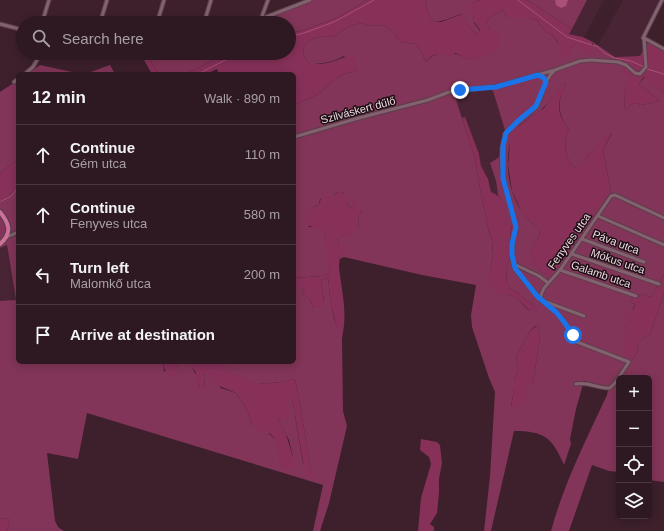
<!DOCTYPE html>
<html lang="en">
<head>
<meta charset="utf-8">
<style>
  :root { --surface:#2e1821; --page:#3a252e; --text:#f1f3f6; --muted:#a7a0a5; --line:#49373f }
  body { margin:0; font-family:Arial,sans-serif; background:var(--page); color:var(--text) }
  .controls { position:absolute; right:12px; bottom:12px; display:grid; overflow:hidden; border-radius:6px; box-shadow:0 2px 10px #0003 }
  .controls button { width:36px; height:36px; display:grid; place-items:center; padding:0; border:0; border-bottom:1px solid var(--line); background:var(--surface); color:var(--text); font:20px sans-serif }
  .stop { position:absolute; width:12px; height:12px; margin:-9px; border:3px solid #1a73e8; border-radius:50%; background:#fff }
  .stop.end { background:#1a73e8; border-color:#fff; box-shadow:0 1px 4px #0008 }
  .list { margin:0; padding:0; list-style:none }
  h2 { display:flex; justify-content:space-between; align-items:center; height:52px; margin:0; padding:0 16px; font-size:17px }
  h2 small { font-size:13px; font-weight:400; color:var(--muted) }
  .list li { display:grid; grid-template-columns:26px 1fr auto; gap:12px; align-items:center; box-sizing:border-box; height:60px; padding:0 16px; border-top:1px solid var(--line) }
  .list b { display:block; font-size:15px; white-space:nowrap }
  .list p { margin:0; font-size:13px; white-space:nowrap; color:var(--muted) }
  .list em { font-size:13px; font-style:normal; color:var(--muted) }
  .icon { flex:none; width:22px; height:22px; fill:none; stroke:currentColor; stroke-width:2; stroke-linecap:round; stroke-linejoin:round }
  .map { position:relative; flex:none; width:664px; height:531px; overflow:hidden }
  .search { position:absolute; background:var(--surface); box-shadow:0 2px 10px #0003; left:16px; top:16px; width:280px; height:44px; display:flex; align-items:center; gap:10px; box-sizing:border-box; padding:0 14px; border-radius:22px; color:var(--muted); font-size:15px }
  .panel { position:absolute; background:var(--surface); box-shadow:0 2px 10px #0003; left:16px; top:72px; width:280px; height:292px; border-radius:6px }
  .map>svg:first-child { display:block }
</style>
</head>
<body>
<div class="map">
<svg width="664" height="531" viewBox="0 0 664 531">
  <rect width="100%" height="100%" fill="#3d202c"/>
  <!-- built -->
  <g fill="#492434">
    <polygon points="587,0 604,0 584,37 569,34"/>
    <polygon points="623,0 659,0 639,40 643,42 644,50 640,56 615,57 611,56 598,45"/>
    <polygon points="489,89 493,91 505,130 503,137 501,157 490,163 496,181 498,195 491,193 488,179 481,166 479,154 465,118 462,118 454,93"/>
    <polygon points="7,245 16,301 0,301 0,248"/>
  </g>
  <!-- green -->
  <g fill="#823558" fill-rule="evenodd">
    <polygon points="309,0 367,0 339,17 301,31 289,33 289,23 254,23"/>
    <path d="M427 0H480L473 2 474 23 480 31 477 35 470 28 461 14C452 17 443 22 433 22L429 15 425 4Z"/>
    <polygon points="527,0 587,0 572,29"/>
    <path d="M503 10 507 18H529L537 20 546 32 552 35 559 44 571 48 576 44 593 46V42L615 57 631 78 624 92 625 112 630 105 635 103 641 105 660 101 639 84 645 77 664 93V274L651 297 642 294 630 295V300L631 303 635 304 625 327V339L633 359 638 351C636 343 643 337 650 335L664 294V482L649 480V378H619V472L609 471 592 465 569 531H551C564 483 586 440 607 395L608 390 607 387 584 381 576 409 570 439 571 444 564 465C552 437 544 431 514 431L491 531H484L490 476 495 392 489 378 472 327 471 315 476 285 422 275 344 257 340 259 338 242 339 237 359 228C358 222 358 216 362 211L354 204 353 206 349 207 344 198 343 192H337L334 196 320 199 319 205 314 207 306 218 309 227C316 227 320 227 324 233L330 271 329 274 322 276 294 278V105L317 95 333 81 343 74 357 71 344 56C333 62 323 64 310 64L303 55 304 47 312 39 322 36 333 37 350 26 361 23 370 26 385 25 393 32 401 42 415 44 420 50 426 62C437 48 456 52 470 60L490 31 486 20ZM566 82C566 88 562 91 561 96 557 108 561 120 569 128 563 141 564 159 575 168L580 166 593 150 612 133 603 150 611 192 553 277 541 272 530 257C531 247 539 241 540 231 535 225 528 220 523 213 507 193 502 151 516 129 519 124 536 115 542 109 551 101 556 89 566 82ZM489 89 493 91 505 130 502 134 503 137 501 156 490 163 496 181 498 195C507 203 504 217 512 227L510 236 512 251 506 269 507 283 510 288 535 306 530 311C526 308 522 303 518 299 510 293 502 295 493 288L490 271 493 256 492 240 489 232 480 189 475 159 454 93ZM539 325 538 331 540 337 533 383 527 381 511 408 514 388V380L518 369 516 356 530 331 535 326Z"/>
    <polygon points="187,53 227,53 186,74 159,74 150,60 179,57"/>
    <polygon points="40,65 81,74 27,74"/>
    <polygon points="110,65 115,74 85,74"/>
    <polygon points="18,80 18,159 0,173 0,92"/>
    <path d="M18 188V362H163L164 371 175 374 180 362H190C192 372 199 374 199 386L205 390 204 377 205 373H208L221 388 236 393 246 408 252 425C271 434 280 437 280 460L293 457 289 440 278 419 289 415V398H292L303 463 313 476 311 473 300 404 295 379C284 382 257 386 247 381 245 380 244 378 242 377 238 375 233 376 230 374 224 371 227 365 220 362H294V286H302L303 294 310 299 313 308 324 302 321 280 328 278C330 295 331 311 337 327L344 325 342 339 343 411 347 426 329 503 320 531H313L323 485 87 413 78 459 47 453 55 521 58 527 64 531H7L10 519 0 518V301L16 300 7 245 0 248V203Z"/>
  </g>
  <!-- forest -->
  <g fill="#873159">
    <path d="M367 0H427L425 4 429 15 433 22H441L462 14 470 28 477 35 480 30 474 22V16L468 13 467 7 473 2 480 0H527L572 29 569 34 583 37 593 42 589 54 576 44 571 48 568 57H561L559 44 557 41 552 35 546 32 537 20 529 18H507L503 10 486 20 490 31H496L500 42 495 52 478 60H470L455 53 451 57C441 52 432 53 426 62L420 50 415 44 401 42 393 32 385 25 370 26 361 23 350 26 333 37 322 36 312 39 304 47 303 55 310 64C318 64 326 64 334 61 341 59 345 56 353 55L358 71 343 74 333 81 317 95 294 105V74H219L217 69 206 74H186L227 53H289V33L301 31 339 17Z"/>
    <polygon points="648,42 664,50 664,93 644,77 639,84 660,101 641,105 635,103 630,105 625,113 624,92 630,78 615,57 640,56"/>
    <polygon points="144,60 150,60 159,74 152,74"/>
    <path d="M566 81C566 88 563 90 561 96 556 108 561 120 569 128 563 141 564 159 575 168 590 160 596 139 612 132L603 150 611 192 551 280 541 272 529 257C531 247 539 241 540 231L522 213 512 191 508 165 510 142 512 133 516 128 544 108 555 92Z"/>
    <path d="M465 117 479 154 481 166 488 179 491 192C511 200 502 213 512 226L510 236 512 251 506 269 507 283 510 288 535 306 537 309 536 313 530 311 518 299 510 295 499 293 489 286 488 281 493 256 492 240 489 232 480 189 475 159 462 118Z"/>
    <polygon points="18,159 18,188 0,203 0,173"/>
    <path d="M340 189C345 194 345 201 349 207L353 206 354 204 352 202 353 199C359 200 361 206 362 211 358 216 358 222 359 228L354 235 349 238 343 235C338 238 337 240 339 246L344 247 346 250 344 253 340 255C340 259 339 263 339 267 341 287 346 305 344 325L337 328 331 305 328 278 321 280 324 302 322 306 313 308 310 299 303 294 302 286H294V278L322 276 329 274 330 271 324 241C328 226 311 229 304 223L310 209 319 205 322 195 334 196Z"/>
    <path d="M664 274V294L650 335C643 337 636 343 638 351L633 359 623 356 626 316 634 308 635 304 631 303 630 300V295L642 294 651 297Z"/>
    <polygon points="539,324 538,331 540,337 533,383 527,382 524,387 527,393 523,404 511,408 514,388 514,380 518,369 516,356 530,331"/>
    <path d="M163 362H180L174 378C166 375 164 370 163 362Z"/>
    <path d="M190 362H220C225 363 226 367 227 371 231 375 234 374 239 375 243 377 246 380 250 381 265 386 280 382 295 379L300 404 311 472 313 476 317 477 316 479 312 478 310 475 305 473 292 398H289V415L287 419 281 418 278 419 286 434 293 457V467L288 469 282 467C278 456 280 441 269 433L264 435 257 431 252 425 246 408 236 393 217 385 208 373H205L204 377 205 390 201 391 195 371 191 367Z"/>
    <polygon points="421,439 437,442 440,445 442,463 439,479 439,492 437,513 430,524 434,527 434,531 418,531 421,498 431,464 429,457 420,450"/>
    <polygon points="0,518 10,519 7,531 0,531"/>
  </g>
  <!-- water -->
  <polygon fill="#aa5077" points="555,0 568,0 566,6 561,8 556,5"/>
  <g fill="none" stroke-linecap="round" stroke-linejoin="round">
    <!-- stream -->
    <g stroke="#aa5077" stroke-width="1">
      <polyline points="518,0 567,37 598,47 606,54 615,58 631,61 644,67"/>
      <polyline points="289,37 304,33 334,22 374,0"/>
      <polyline points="647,69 664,74"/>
      <polyline points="198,74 239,53"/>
      <polyline points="0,202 11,196 18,188"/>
    </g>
    <defs>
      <g id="minor">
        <polyline points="261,19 268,0"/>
        <polyline points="42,23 49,0"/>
        <polyline points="100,23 107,0"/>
        <polyline points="157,23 164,0"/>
        <polyline points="204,23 211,0"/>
        <polyline points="255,23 261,19 310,0"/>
        <polyline points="0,24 23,30"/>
        <polyline points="643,38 662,0"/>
        <polyline points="644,38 664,49"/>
        <polyline points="108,53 127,55 180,53"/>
        <path d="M554 71C543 80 544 96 536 107 528 116 515 121 508 131 492 153 510 203 516 227V231L513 238 512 255 513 263 517 272 541 300 584 316"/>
        <polyline points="25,74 33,67 41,53"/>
        <polyline points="14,82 18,79"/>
        <polyline points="294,137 359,118 428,100 449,92 500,86 519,80 555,70 580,61 591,60 618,62 626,65 635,73 640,74 646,67 644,38"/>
        <polyline points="598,216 664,245"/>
        <polyline points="7,237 18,232"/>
        <polyline points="582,239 644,262"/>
        <polyline points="572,254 659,284"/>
        <polyline points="514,264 539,276 547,282"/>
        <polyline points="560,270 636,296"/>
        <path d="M576 384C588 381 598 389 610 388L615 383 629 362 577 342 564 322 557 313 541 300V295L544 288 560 270 611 196 615 195 664 218"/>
      </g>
      <path id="major" d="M0 212C9 223 13 233 0 244"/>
    </defs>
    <!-- minor casing -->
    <use href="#minor" stroke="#583f4a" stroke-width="5"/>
    <!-- major casing -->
    <use href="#major" stroke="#583f4a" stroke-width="6"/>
    <!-- minor -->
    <use href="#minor" stroke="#84616e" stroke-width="3"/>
    <!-- major -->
    <use href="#major" stroke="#ce7199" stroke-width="4"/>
  </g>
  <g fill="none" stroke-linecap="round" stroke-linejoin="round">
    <!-- route -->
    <polyline stroke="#1a73e8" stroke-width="5" points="460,90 496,87 538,75 544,78 546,82 536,106 518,121 506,133 503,146 503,178 516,227 512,244 512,255 515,268 537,296 557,313 564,322 573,335"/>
  </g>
  <g text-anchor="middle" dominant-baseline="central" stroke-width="3" stroke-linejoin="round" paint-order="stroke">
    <!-- street labels -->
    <g font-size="11" fill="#f0dbe2" stroke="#1c0e14">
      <text transform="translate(358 110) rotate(-15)">Szilváskert dűlő</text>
      <text transform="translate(569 241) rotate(-55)">Fenyves utca</text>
      <text transform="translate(616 242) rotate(21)">Páva utca</text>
      <text transform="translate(618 261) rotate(19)">Mókus utca</text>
      <text transform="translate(601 274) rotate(19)">Galamb utca</text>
    </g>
  </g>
</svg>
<div class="controls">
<button>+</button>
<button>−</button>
<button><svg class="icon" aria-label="locate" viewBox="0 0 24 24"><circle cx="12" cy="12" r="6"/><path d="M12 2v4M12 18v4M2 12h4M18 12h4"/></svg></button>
<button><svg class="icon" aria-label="layers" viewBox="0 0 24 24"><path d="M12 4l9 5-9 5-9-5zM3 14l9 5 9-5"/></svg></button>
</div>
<div class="stop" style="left:573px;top:335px"></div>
<div class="stop end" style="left:460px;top:90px"></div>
<div class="search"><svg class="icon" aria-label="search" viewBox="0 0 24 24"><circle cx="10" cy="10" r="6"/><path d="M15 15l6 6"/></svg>Search here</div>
<section class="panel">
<h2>12 min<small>Walk · 890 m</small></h2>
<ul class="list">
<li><svg class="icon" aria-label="ahead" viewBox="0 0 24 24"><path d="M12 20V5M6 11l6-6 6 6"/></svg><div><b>Continue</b><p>Gém utca</p></div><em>110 m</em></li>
<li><svg class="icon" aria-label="ahead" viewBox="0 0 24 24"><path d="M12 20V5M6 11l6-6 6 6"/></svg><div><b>Continue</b><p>Fenyves utca</p></div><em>580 m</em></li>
<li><svg class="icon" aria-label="left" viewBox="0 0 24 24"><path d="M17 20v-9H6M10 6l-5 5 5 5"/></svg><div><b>Turn left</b><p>Malomkő utca</p></div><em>200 m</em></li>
<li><svg class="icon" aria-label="arrive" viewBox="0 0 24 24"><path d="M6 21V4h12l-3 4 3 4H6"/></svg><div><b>Arrive at destination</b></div></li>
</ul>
</section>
</div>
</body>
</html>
